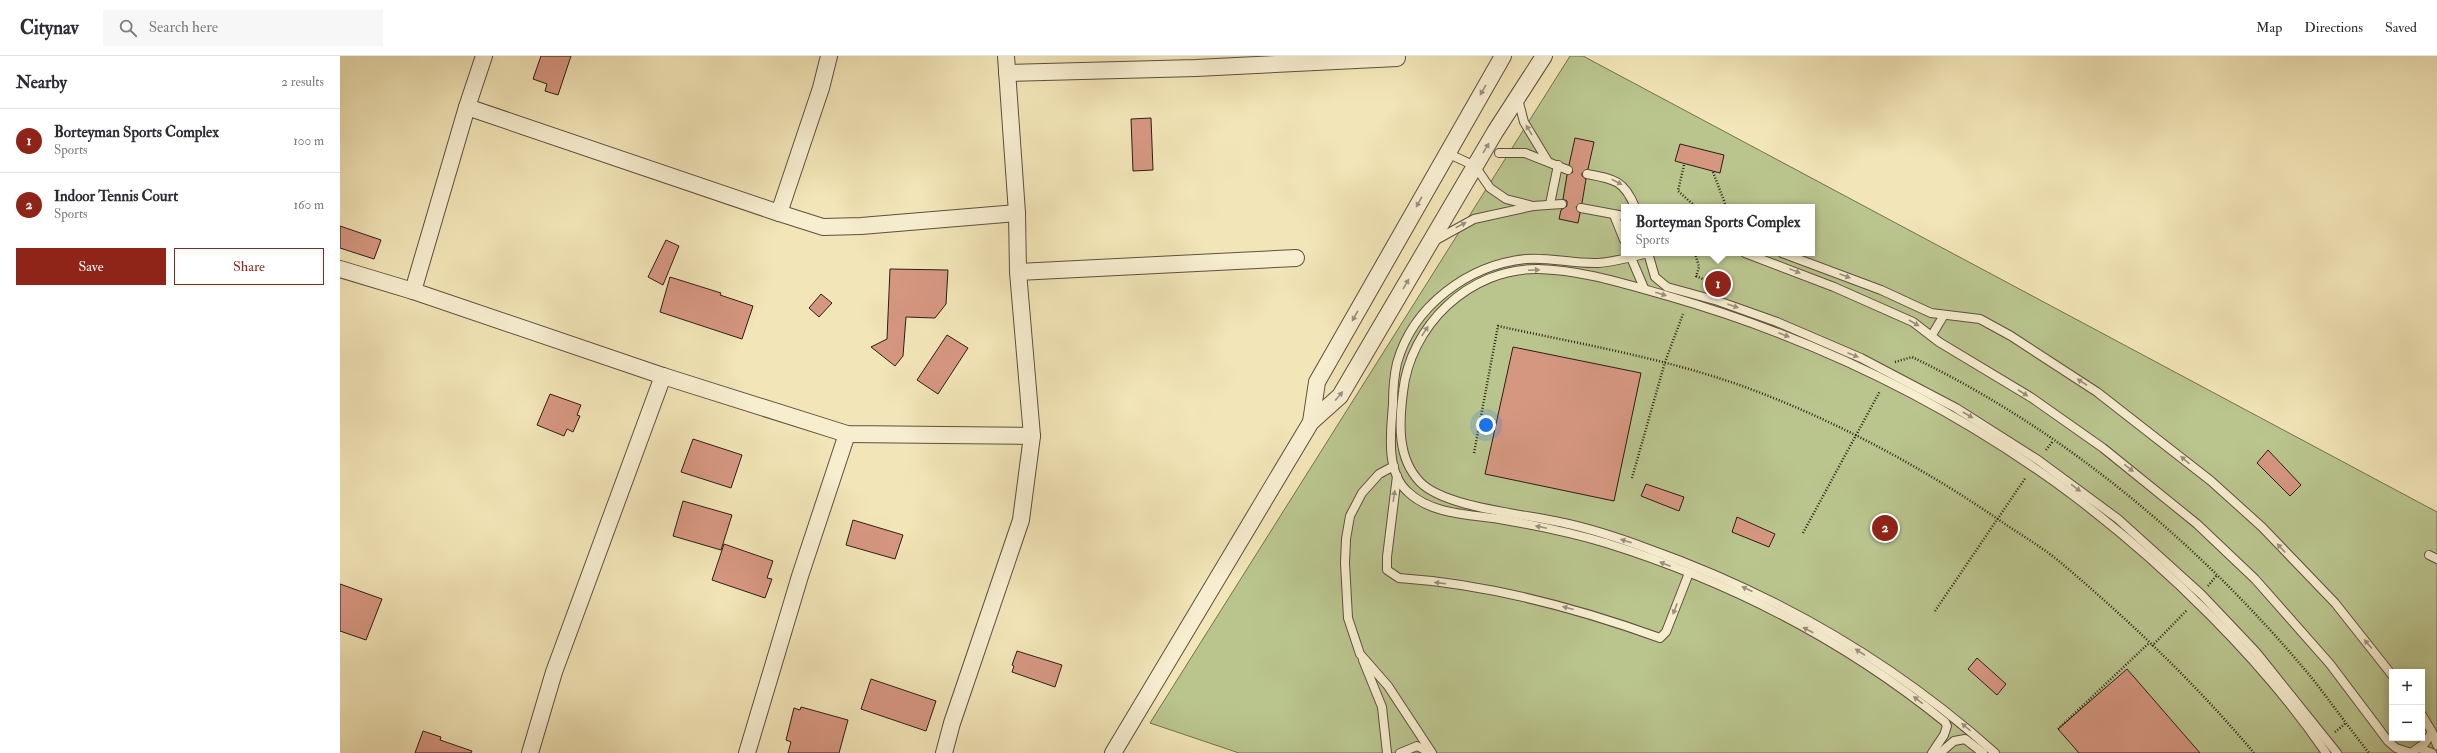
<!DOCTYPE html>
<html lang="en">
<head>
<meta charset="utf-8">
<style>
  :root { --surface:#fff; --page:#f7f7f7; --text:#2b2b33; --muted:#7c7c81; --line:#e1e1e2; --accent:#8f2418 }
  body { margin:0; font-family:"IM FELL Double Pica",serif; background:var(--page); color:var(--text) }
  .controls { position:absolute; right:12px; bottom:12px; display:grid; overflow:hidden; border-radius:0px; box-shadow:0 2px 10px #0003 }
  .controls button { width:36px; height:36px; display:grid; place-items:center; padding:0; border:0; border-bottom:1px solid var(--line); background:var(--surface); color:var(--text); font:20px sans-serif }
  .you { position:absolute; left:1146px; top:369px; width:14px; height:14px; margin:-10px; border:3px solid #fff; border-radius:50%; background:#1a73e8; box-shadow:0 0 0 6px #1a73e833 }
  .badge { display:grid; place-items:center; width:26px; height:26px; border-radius:50%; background:var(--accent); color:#fff; font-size:13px; font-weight:700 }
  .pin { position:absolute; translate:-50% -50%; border:2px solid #fff; box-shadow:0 1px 4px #0006 }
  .popup { position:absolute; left:1281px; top:148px; width:194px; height:52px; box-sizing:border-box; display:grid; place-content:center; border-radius:0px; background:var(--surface); filter:drop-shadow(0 1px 3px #0005); font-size:13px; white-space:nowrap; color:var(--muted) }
  .popup b { font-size:15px; color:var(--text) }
  .popup::after { content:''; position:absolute; left:50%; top:100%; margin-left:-8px; border:8px solid transparent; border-top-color:var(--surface) }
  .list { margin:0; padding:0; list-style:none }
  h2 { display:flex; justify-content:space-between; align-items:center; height:52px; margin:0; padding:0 16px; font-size:17px }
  h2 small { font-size:13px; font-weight:400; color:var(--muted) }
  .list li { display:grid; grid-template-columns:26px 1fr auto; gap:12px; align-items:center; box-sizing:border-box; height:64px; padding:0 16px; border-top:1px solid var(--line) }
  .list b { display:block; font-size:15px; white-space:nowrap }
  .list p { margin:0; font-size:13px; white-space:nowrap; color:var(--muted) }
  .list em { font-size:13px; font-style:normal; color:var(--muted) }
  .actions { display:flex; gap:8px; padding:12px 16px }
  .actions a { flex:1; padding:9px 0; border:1px solid var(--accent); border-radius:0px; text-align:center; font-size:14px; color:var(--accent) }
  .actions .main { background:var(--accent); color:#fff }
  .icon { flex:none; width:22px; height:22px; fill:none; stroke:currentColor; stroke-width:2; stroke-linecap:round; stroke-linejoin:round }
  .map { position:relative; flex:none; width:2097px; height:697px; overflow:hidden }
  header { display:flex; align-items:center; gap:24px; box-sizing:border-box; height:56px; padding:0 20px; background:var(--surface); border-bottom:1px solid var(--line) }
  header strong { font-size:19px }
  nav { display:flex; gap:22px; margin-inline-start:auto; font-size:14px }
  .search { width:280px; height:36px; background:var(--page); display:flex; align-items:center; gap:10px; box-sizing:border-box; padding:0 14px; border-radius:0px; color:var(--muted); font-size:15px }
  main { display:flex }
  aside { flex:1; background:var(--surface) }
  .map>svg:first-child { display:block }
</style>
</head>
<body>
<header>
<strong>Citynav</strong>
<div class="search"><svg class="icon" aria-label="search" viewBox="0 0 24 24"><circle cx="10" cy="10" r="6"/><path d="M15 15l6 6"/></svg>Search here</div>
<nav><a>Map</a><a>Directions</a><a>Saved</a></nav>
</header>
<main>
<aside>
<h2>Nearby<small>2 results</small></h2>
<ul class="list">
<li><span class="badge">1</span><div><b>Borteyman Sports Complex</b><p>Sports</p></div><em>100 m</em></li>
<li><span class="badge">2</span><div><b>Indoor Tennis Court</b><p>Sports</p></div><em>160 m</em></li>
</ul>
<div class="actions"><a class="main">Save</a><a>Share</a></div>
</aside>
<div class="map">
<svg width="2097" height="697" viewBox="0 0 2097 697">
  <rect width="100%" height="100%" fill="#f2e5b7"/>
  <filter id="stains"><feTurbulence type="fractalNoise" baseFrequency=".005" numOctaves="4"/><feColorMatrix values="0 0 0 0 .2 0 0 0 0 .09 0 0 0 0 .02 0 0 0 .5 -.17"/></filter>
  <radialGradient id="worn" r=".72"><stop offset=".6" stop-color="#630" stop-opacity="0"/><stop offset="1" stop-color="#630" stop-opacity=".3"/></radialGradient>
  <!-- green -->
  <path fill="#bac58e" stroke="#727252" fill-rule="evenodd" d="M1230 0H1243L2097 456V697H899L810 667ZM1284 151H1472V197H1284ZM2052 616H2082V682H2052Z"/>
  <!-- building -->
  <g fill="#d69781" stroke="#2b1e15">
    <polygon points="201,0 231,0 218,39 205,35 207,28 193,23"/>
    <polygon points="811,62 813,114 793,115 791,63"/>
    <polygon points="1235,82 1254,86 1248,113 1242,117 1242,120 1246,123 1242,147 1236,151 1240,157 1238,167 1219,163 1221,154 1227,150 1227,145 1223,143 1227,119 1233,116 1229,109"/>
    <polygon points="1340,88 1384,99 1380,117 1335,105"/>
    <polygon points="0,170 41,184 34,203 0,192"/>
    <polygon points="326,184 339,190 323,229 308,221"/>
    <polygon points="550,213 608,214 606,248 595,262 566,261 563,300 555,310 531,291 547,283"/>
    <polygon points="330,221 381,237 380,239 413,250 402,283 320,256"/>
    <polygon points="481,238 492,247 479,261 469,252"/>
    <polygon points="607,279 628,292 598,338 577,324"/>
    <polygon points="1173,291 1301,317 1274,445 1145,418"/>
    <polygon points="210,338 241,349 237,359 240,360 233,376 227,373 224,380 197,369"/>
    <polygon points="353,383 402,399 391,432 341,416"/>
    <polygon points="1928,394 1961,429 1950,440 1917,407"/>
    <polygon points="1306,428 1344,441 1339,455 1301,440"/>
    <polygon points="343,445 392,459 381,494 333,480"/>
    <polygon points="1397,461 1435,478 1429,491 1392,476"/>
    <polygon points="513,464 563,479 555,503 506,489"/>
    <polygon points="384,488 433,505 427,522 432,523 425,542 372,524"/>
    <polygon points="0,528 42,543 26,584 0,575"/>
    <polygon points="677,595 722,609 715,631 672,616 674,610 672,609"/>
    <polygon points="1637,602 1666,628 1657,639 1628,613"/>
    <polygon points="1787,613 1860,697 1739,697 1718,673"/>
    <polygon points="531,623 596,645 586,675 521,653"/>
    <polygon points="461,651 508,664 499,697 448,697 451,686 446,684 454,652 460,654"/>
    <polygon points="83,675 101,681 100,684 132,695 131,697 75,697"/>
  </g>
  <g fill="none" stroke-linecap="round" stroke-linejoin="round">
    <defs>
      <g id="service">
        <polyline points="1178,43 1184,66 1207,104"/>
        <polyline points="1107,97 1135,110 1150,132 1166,143 1193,150"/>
        <polyline points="1159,97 1185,97 1228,114"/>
        <path d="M1247 118C1274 123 1284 124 1295 151"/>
        <polyline points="1210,148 1218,109"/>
        <polyline points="1241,152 1284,160"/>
        <polyline points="1274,159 1284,184"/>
        <polyline points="1096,184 1134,163 1193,150 1222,148"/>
        <polyline points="1289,197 1304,232"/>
        <path d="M1308 197C1292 201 1274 206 1258 207 1233 208 1210 201 1186 203 1128 209 1073 250 1057 307 1054 320 1053 334 1053 348 1051 375 1045 416 1068 436 1093 460 1134 458 1165 464 1199 470 1233 477 1266 487 1388 525 1505 585 1605 666L1607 670 1604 679 1592 697"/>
        <polyline points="1308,197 1315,221 1327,231 1378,245 1437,266 1521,302 1616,352 1698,404 1778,463 1861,538 1916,596 1997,697"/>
        <polyline points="1405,197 1494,231 1573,266 1599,286 1692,342 1763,392 1857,468 1915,523 1990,608 2048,685 2056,692 2071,697 2085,687 2092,676 2082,659"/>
        <polyline points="1442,197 1541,234 1591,257 1640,263 1671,280 1757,336 1871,425 1922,471 1995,547 2052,619"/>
        <polyline points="1592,279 1604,259"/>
        <polyline points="1054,410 1039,418 1022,437 1010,460 1006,483 1005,507 1008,562 1020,598 1048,630 1092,697"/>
        <path d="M1057 420 1047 501V514L1059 522C1148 528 1237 552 1320 582L1326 576 1349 517"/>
        <polyline points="2089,499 2097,503"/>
        <polyline points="1023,604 1042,651 1047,697"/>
        <polyline points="2092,676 2097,689"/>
        <polyline points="2079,692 2092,697"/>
        <polyline points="1060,697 1077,690 1091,697"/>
        <polyline points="1600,697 1614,685 1625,683 1643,697"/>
        <path d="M1655 697C1552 605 1436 538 1306 492 1279 482 1252 473 1224 467 1186 458 1105 452 1080 426 1057 402 1059 367 1063 336 1070 270 1129 212 1198 213 1242 214 1285 228 1328 240 1474 282 1612 349 1734 440 1825 509 1922 603 1986 697"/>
      </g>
      <g id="minor">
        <polyline points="667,17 856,12 1057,2"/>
        <polyline points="127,51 439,157 481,32 489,0"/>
        <polyline points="439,157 483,171 521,170 677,157"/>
        <polyline points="0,213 73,235 323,320 507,378 692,380"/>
        <polyline points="678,216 956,202"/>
        <polyline points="73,235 127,51 144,0"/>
        <polyline points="971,366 977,326 1163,0"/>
        <polyline points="190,697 214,616 323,320"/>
        <polyline points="407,697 460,520 507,378"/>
        <polyline points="604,697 612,667 681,464 692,380 678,216 677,157 666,0"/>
        <polyline points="773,697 971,366 1000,340 1155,76 1204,0"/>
      </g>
    </defs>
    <!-- service casing -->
    <use href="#service" stroke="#5d503e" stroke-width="10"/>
    <!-- minor casing -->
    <use href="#minor" stroke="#5d503e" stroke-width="18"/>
    <!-- path -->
    <g stroke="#2b1e15" stroke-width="2.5" stroke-dasharray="1 2" stroke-linecap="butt">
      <polyline points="1344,109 1338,135 1356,151"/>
      <polyline points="1373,116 1386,150 1383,151"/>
      <polyline points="1355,197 1359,211 1356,221"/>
      <polyline points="1356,220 1382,231"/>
      <path d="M1555 306 1572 301C1726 375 1862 490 1971 621 1991 646 2009 672 2029 697"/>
      <polyline points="1706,394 1713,385"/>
      <path d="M1134 397 1158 270C1240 288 1325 302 1405 331 1497 365 1584 412 1665 468 1683 480 1703 492 1720 506 1789 564 1856 628 1914 697"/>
      <polyline points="1292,422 1325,306 1343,258"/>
      <polyline points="1463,477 1540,335"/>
      <polyline points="1868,530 1877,519"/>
      <polyline points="1595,555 1686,421"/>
      <polyline points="1812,590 1847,554"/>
      <polyline points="1718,673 1809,587"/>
      <polyline points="1995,676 2006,667"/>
    </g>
    <!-- service -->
    <use href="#service" stroke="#f7eed0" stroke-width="8"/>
    <!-- minor -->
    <use href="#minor" stroke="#f7eed0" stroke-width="16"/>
  </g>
  <!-- one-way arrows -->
  <defs><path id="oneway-solid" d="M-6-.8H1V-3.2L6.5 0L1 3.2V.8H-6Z"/></defs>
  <g fill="#9b907c">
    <use href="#oneway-solid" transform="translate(1143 34) rotate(120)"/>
    <use href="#oneway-solid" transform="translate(1189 74) rotate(-121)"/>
    <use href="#oneway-solid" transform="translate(1146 92) rotate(-59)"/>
    <use href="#oneway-solid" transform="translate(1277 126) rotate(28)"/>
    <use href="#oneway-solid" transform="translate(1079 146) rotate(119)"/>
    <use href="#oneway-solid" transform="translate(1121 169) rotate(-27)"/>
    <use href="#oneway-solid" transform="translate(1194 214) rotate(-2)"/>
    <use href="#oneway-solid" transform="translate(1455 215) rotate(22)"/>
    <use href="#oneway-solid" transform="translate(1505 220) rotate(21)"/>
    <use href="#oneway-solid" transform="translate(1066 228) rotate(-60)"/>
    <use href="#oneway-solid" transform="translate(1321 238) rotate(17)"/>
    <use href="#oneway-solid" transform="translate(1393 250) rotate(19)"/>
    <use href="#oneway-solid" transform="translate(1015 260) rotate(119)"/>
    <use href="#oneway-solid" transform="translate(1574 267) rotate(30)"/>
    <use href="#oneway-solid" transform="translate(1085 275) rotate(-57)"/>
    <use href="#oneway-solid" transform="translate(1444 279) rotate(21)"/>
    <use href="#oneway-solid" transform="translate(1513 299) rotate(22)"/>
    <use href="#oneway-solid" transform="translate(1742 326) rotate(-147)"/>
    <use href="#oneway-solid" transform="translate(1683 337) rotate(33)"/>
    <use href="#oneway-solid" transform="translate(999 340) rotate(-50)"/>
    <use href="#oneway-solid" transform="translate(1628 359) rotate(30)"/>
    <use href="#oneway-solid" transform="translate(1845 404) rotate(-140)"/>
    <use href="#oneway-solid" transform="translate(1789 412) rotate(38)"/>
    <use href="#oneway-solid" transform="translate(1736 432) rotate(36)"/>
    <use href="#oneway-solid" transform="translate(1054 440) rotate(-82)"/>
    <use href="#oneway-solid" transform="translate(1201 471) rotate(-168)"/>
    <use href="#oneway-solid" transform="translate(1286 485) rotate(-162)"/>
    <use href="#oneway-solid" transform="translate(1941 492) rotate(-133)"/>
    <use href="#oneway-solid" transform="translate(1325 508) rotate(-159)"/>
    <use href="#oneway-solid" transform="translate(1100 527) rotate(-173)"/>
    <use href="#oneway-solid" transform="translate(1407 533) rotate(-155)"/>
    <use href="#oneway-solid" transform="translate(1228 552) rotate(-165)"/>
    <use href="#oneway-solid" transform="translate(1335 553) rotate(111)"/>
    <use href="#oneway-solid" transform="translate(1468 574) rotate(-152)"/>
    <use href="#oneway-solid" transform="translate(2028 588) rotate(-131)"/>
    <use href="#oneway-solid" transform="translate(1520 596) rotate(-147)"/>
    <use href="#oneway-solid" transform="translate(1578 644) rotate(-143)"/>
    <use href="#oneway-solid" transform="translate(1626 671) rotate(-140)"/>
  </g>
  <rect width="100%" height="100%" filter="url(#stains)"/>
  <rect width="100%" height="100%" fill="url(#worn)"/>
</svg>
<div class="controls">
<button>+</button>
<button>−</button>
</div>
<div class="you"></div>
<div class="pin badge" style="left:1378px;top:228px">1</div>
<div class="popup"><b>Borteyman Sports Complex</b>Sports</div>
<div class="pin badge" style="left:1545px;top:472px">2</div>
</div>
</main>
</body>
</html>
